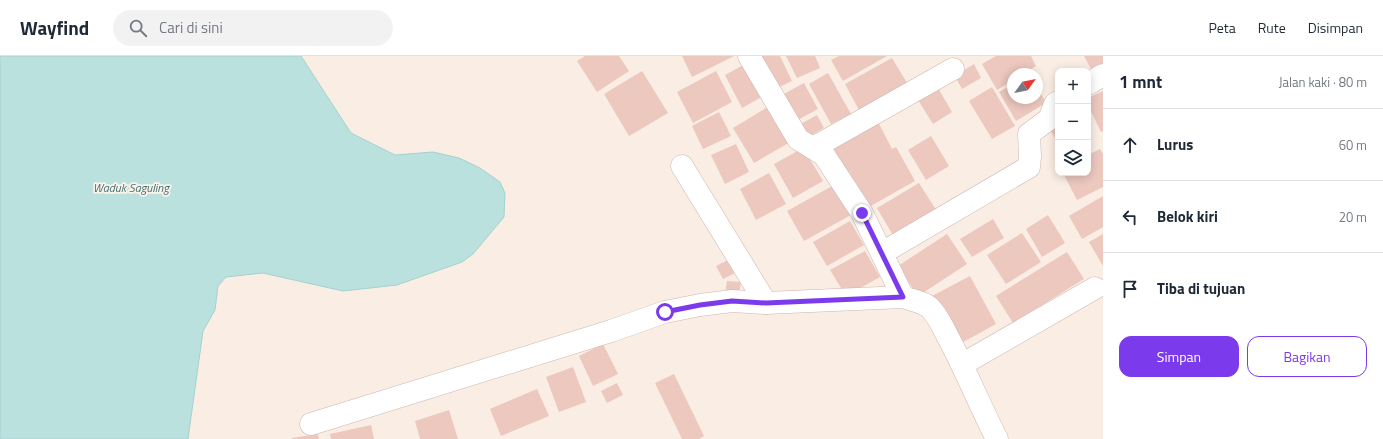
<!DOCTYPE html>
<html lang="id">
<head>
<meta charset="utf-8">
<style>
  :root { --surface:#fff; --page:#f2f2f3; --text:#1f2937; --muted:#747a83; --line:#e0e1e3; --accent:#7c3aed }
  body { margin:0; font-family:"Titillium Web",sans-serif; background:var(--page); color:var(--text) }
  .controls { position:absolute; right:12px; top:12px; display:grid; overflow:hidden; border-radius:8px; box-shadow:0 2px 10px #0003 }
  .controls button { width:36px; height:36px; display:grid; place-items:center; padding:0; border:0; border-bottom:1px solid var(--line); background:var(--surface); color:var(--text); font:20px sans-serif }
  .compass { position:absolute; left:1007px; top:12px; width:36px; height:36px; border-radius:50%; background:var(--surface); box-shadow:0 2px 10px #0003; rotate:57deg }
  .stop { position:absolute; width:12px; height:12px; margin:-9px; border:3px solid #7c3aed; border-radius:50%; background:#fff }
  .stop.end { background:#7c3aed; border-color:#fff; box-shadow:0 1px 4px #0008 }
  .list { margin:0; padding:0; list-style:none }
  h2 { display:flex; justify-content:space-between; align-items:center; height:52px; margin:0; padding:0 16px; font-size:17px }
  h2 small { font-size:13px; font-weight:400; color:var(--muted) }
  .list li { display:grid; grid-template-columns:26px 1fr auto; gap:12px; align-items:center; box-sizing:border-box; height:72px; padding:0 16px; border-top:1px solid var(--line) }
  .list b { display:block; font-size:15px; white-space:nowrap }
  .list em { font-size:13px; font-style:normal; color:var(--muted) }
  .actions { display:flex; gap:8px; padding:12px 16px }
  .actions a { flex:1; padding:9px 0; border:1px solid var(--accent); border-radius:12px; text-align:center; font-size:14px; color:var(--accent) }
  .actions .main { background:var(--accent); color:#fff }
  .icon { flex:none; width:22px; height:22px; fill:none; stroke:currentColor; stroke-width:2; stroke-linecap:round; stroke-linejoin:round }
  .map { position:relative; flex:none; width:1103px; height:383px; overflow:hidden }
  header { display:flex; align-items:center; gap:24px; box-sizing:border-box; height:56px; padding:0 20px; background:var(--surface); border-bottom:1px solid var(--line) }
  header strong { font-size:19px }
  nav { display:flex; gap:22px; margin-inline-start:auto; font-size:14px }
  .search { width:280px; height:36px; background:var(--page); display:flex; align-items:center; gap:10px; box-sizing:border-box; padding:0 14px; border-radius:22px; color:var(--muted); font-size:15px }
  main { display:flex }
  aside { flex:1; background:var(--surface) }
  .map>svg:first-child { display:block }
</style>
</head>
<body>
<header>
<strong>Wayfind</strong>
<div class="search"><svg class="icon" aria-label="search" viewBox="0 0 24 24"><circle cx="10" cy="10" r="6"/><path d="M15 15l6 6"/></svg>Cari di sini</div>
<nav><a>Peta</a><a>Rute</a><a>Disimpan</a></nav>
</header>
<main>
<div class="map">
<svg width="1103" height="383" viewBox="0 0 1103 383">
  <rect width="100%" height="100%" fill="#faede4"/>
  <!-- water -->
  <polygon fill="#bbe1df" stroke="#a2d2d0" points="0,0 301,0 351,77 395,99 433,96 459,102 480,112 500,126 505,137 504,161 473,198 462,206 397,229 343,235 263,217 226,221 218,230 215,254 203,275 188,383 0,383"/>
  <!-- building -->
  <g fill="#ecc8bf">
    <polygon points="585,0 619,0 629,15 597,36 577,5"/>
    <polygon points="682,0 734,0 692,21"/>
    <polygon points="756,0 780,0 792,25 773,34"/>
    <polygon points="786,0 815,0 820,12 797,22"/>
    <polygon points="839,0 887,0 843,25 831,4"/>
    <polygon points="996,0 1031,0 1036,10 1023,18 1013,18 1013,24 997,34 982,8"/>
    <polygon points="1084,0 1103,0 1103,9 1092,15"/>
    <polygon points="892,2 907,27 859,54 845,28"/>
    <polygon points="749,6 767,38 742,52 725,19"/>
    <polygon points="974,8 981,22 962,33 955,20"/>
    <polygon points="642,15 668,57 629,80 604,38"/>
    <polygon points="716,15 732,46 693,67 677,36"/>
    <polygon points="828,17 851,58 831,68 809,28"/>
    <polygon points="804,27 818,53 796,65 782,39"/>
    <polygon points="1013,28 1013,42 1037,42 1037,31 1046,47 1016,65 999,36"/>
    <polygon points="992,31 1015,70 992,83 969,45"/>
    <polygon points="938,32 952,56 933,68 918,44"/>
    <polygon points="1103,35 1103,75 1101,76 1088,49 1088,42"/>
    <polygon points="771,49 792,85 754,107 733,72"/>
    <polygon points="719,56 731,80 703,93 692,70"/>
    <polygon points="817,59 824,72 806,82 799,69"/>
    <polygon points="1058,61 1058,88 1047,68"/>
    <polygon points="876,62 892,93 896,91 915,125 867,152 848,118 854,114 845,119 828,88"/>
    <polygon points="931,80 949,110 926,124 908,94"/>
    <polygon points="736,88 749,116 725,128 711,99"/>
    <polygon points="803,92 823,125 793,142 774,108"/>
    <polygon points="1100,93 1103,98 1103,131 1077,144 1063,117 1088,117 1088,99"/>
    <polygon points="769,117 786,148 756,164 740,133"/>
    <polygon points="919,127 940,160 897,186 877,152"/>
    <polygon points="834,129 851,159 804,185 787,155"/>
    <polygon points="1103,140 1103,171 1082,183 1069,160"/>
    <polygon points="1048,159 1065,187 1042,201 1026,173"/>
    <polygon points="993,163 1004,182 972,201 960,183"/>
    <polygon points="850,165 864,189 827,210 813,186"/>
    <polygon points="1022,177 1041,206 1006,228 987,199"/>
    <polygon points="947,178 967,208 918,240 898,210"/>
    <polygon points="1103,178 1103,210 1089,186"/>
    <polygon points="865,195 880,221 846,240 830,214"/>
    <polygon points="1067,196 1084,223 1013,267 996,240"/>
    <polygon points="728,204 735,217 723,223 716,210"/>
    <polygon points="970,220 996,268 956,290 930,241"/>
    <polygon points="727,225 741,226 739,239 725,237"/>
    <polygon points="603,288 618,318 593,330 579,300"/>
    <polygon points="573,311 586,346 559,356 546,321"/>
    <polygon points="674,318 704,380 699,383 682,383 655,327"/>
    <polygon points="617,327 623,339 607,347 601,335"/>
    <polygon points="537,333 549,360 501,380 490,353"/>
    <polygon points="449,354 458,383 420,383 415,365"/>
    <polygon points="371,369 374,383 331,383 330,378"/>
    <polygon points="318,378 319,383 292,383 292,382"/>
  </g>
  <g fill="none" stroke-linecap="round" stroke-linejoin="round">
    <defs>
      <g id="minor">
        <polyline points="749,0 798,83 824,99 862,157 903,241"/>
        <polyline points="1088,28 1103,19"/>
        <polyline points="813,92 953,13"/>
        <polyline points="682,110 766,247"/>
        <polyline points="882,197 1029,111 1030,101 1029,78 1049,63 1055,48 1058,46"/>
        <polyline points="963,308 1095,232"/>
        <path d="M311 368 611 275 665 256 700 249 732 245 766 247 903 241C911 244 923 246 929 251 938 259 943 272 949 283 966 315 980 350 997 383"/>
      </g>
    </defs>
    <!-- minor casing -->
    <use href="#minor" stroke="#ccb6af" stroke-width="23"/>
    <!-- minor -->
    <use href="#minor" stroke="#fff" stroke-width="22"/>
  </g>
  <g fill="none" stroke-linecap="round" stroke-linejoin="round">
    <!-- route -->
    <polyline stroke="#7c3aed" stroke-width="5" points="665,256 700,249 732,245 766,247 903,241 862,157"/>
  </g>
  <g text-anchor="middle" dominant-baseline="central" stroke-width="3.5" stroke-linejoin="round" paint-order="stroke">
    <!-- water labels -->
    <g font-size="12" font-style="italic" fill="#427372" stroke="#fdf2ea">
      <text x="131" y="131">Waduk Saguling</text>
    </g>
  </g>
</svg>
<div class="controls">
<button>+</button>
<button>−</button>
<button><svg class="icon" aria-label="layers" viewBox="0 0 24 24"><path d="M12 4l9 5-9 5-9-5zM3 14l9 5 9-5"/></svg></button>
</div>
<svg class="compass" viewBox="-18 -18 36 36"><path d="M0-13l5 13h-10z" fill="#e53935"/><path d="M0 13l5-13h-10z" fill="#747a83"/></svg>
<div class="stop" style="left:665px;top:256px"></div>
<div class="stop end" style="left:862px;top:157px"></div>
</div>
<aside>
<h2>1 mnt<small>Jalan kaki · 80 m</small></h2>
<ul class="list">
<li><svg class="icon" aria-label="ahead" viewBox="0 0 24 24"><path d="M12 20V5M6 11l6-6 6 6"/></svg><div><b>Lurus</b></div><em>60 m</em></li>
<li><svg class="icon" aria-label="left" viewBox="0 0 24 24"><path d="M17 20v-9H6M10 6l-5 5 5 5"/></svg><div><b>Belok kiri</b></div><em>20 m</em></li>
<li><svg class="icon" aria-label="arrive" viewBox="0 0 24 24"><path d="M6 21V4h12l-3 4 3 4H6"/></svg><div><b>Tiba di tujuan</b></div></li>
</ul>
<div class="actions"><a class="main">Simpan</a><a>Bagikan</a></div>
</aside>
</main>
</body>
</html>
